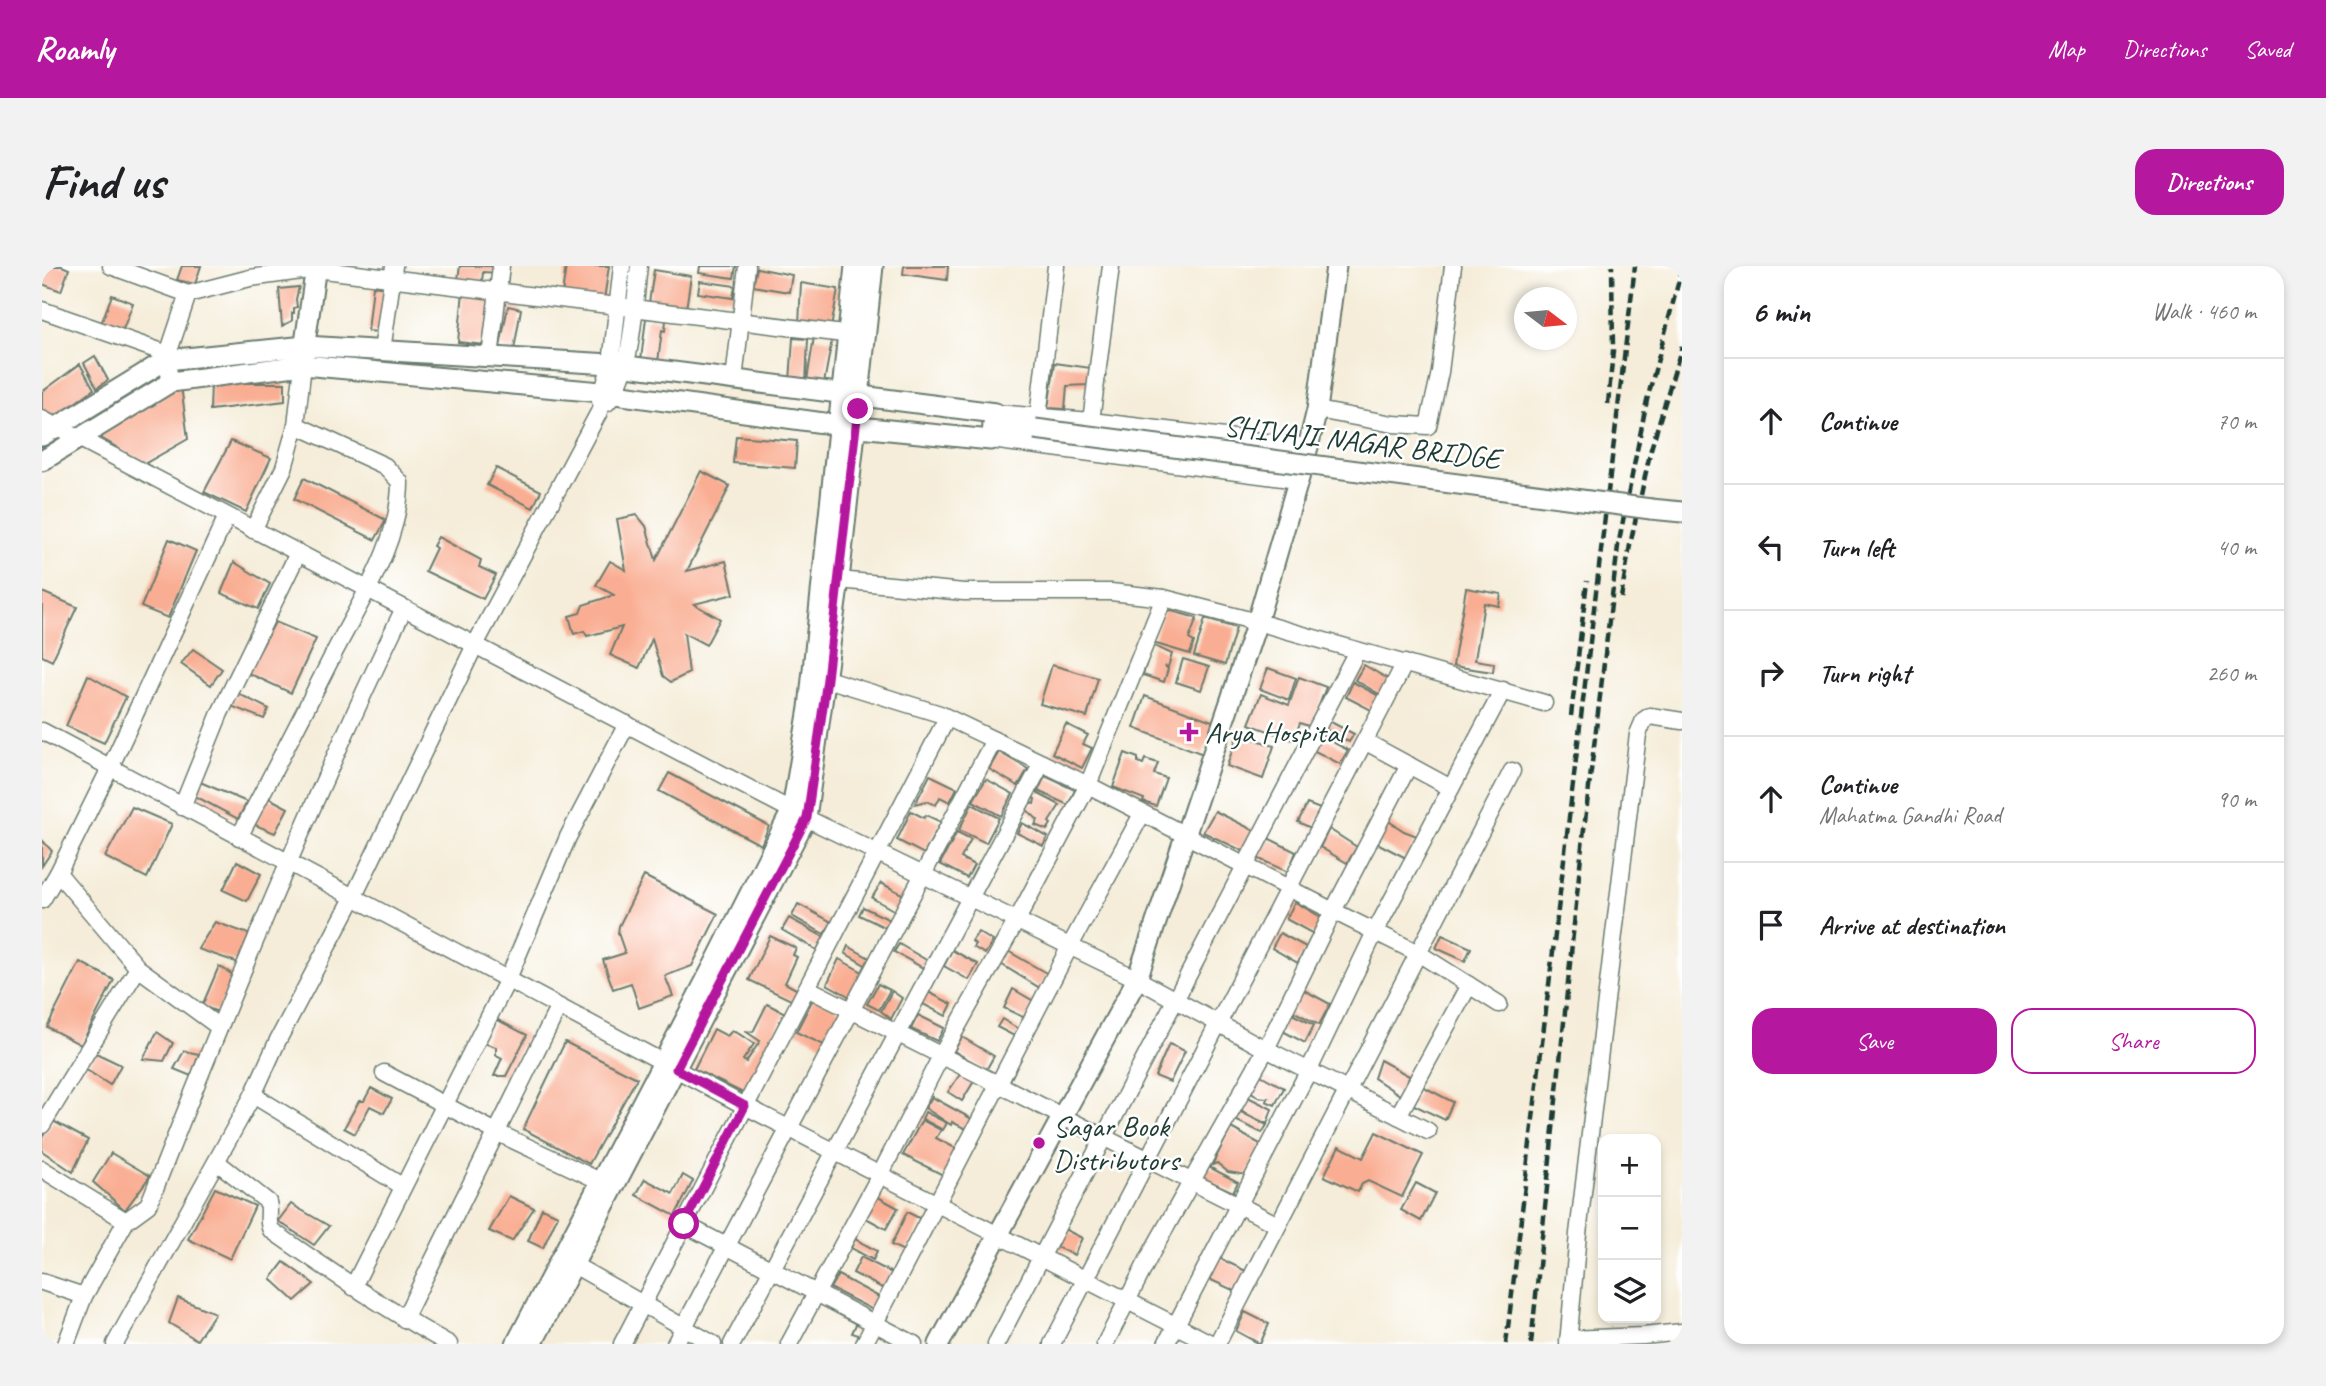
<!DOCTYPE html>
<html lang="en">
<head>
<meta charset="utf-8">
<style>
  :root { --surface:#fff; --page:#f2f2f2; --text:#202124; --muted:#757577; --line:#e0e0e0; --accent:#b5179e }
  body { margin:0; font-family:Caveat,sans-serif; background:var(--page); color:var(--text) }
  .controls { position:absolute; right:21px; bottom:21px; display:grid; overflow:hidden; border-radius:14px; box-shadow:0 4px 10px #0003 }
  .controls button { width:63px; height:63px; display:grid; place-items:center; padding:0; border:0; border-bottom:2px solid var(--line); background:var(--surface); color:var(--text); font:35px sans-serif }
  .compass { position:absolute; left:1472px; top:21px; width:63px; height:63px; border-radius:50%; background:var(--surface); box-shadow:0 4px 10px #0003; rotate:106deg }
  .stop { position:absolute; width:21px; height:21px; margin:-16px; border:5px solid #b5179e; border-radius:50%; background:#fff }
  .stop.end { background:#b5179e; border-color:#fff; box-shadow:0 2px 7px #0008 }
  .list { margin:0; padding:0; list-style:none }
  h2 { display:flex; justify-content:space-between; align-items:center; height:91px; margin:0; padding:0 28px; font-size:30px }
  h2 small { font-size:23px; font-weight:400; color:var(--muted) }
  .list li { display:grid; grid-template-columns:46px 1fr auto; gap:21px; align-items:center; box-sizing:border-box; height:126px; padding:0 28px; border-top:2px solid var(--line) }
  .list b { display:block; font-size:26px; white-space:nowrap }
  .list p { margin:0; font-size:23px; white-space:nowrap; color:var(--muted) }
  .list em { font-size:23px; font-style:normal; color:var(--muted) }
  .actions { display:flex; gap:14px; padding:21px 28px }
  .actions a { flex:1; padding:16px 0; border:2px solid var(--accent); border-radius:21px; text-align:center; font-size:24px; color:var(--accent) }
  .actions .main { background:var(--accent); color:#fff }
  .icon { flex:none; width:38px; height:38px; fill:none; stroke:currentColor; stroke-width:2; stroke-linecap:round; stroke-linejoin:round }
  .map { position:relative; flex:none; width:1640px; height:1078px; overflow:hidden; border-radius:21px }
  header { display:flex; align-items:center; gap:42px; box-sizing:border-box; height:98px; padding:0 35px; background:var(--accent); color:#fff }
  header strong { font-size:33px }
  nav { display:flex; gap:38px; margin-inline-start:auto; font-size:24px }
  .intro { display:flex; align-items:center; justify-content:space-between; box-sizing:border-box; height:168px; padding:0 42px }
  h1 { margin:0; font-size:49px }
  .button { padding:18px 32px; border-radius:21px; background:var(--accent); color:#fff; font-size:24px; font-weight:700 }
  main { display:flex; gap:42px; padding:0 42px }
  aside { flex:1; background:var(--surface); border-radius:21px; box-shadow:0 4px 10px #0003 }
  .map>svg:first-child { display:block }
</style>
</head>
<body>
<header>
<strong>Roamly</strong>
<nav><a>Map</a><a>Directions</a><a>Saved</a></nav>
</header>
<div class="intro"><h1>Find us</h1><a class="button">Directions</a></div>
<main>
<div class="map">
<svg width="1640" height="1078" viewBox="0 0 1640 1078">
  <rect width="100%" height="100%" fill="#fff"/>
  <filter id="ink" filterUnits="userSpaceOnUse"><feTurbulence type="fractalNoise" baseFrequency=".0143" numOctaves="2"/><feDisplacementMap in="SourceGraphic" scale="14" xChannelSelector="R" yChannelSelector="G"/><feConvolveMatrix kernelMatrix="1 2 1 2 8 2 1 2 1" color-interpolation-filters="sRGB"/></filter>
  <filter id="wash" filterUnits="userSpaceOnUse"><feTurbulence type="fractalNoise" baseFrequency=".00686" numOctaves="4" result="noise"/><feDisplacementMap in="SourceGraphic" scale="28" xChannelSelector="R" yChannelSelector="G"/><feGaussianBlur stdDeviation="1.57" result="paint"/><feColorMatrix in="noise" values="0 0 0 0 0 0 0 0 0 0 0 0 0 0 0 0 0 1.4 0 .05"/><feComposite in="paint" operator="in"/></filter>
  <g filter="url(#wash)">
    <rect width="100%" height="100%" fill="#f5edd9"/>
    <g id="blocks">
      <!-- building -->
      <g fill="#f9ae93">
        <polygon points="7,0 20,0 27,3 19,25 0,18"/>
        <polygon points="140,0 159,0 153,18 135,14"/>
        <polygon points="418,0 457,0 456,7 441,6 440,16 416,13"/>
        <polygon points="524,0 567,0 562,34 520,28"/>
        <polygon points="658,0 694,0 692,12 657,7"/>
        <polygon points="862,0 906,0 905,14 861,8"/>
        <polygon points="715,2 750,9 747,26 711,20"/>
        <polygon points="612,4 649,10 644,43 607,37"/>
        <polygon points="658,15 693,20 691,32 656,27"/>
        <polygon points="759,17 796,23 789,62 757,59"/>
        <polygon points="331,20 343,22 337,66 326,65"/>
        <polygon points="257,21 254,33 255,41 252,42 252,47 250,47 250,55 240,60 237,23"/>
        <polygon points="421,26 450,30 443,79 416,76"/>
        <polygon points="70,29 91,37 80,66 59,58"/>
        <polygon points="466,40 479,43 472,84 458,81"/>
        <polygon points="604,52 624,54 623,65 620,64 616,96 599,94"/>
        <polygon points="772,71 790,74 782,117 765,114"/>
        <polygon points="751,72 766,73 764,116 748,115"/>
        <polygon points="53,90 66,114 55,122 42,97"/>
        <polygon points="1013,97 1049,102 1046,119 1025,120 1023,143 1006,142"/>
        <polygon points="38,98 52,123 10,154 0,147 0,126"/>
        <polygon points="169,117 243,117 243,135 168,144"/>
        <polygon points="139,119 146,173 102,198 56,170"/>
        <polygon points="694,170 755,175 753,202 691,197"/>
        <polygon points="189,175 229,192 204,246 162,226"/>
        <polygon points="454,202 499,225 491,242 445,219"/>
        <polygon points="659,205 688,220 645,305 684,295 692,328 652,338 678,353 664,379 642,367 647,407 629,416 621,410 610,373 597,402 568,389 580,361 545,370 542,365 532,368 527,350 538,347 541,339 572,329 554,319 568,295 584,304 575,253 595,249 604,260 614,294"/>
        <polygon points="262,212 344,254 333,274 252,233"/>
        <polygon points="396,271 439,294 437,301 454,309 441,333 383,305 394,282 391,280"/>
        <polygon points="127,273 154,285 126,352 99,341"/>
        <polygon points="192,296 228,318 216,343 179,327"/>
        <polygon points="1424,322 1459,328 1457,340 1442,337 1433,394 1452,397 1451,406 1411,400"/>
        <polygon points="0,326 35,341 10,395 0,390"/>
        <polygon points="1122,343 1155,352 1147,373 1152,376 1148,388 1111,377"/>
        <polygon points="1163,353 1194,362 1183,399 1152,390"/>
        <polygon points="233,356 274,373 249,427 206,407"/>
        <polygon points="1110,379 1130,388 1126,401 1123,400 1126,403 1122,416 1101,409"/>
        <polygon points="151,383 180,403 169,419 139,398"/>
        <polygon points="1141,393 1167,401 1159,424 1134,416"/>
        <polygon points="1010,399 1056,412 1045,451 998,438"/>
        <polygon points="1322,399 1348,414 1339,429 1313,414"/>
        <polygon points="1226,402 1254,412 1247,434 1218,423"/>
        <polygon points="46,409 84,431 62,477 24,460"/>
        <polygon points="1257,411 1284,421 1269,461 1258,457 1251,474 1207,458 1219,428 1247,439"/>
        <polygon points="1311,416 1339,431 1331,445 1304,431"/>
        <polygon points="195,427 227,443 222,453 189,440"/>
        <polygon points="1103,430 1173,456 1161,488 1092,462"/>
        <polygon points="1283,453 1312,468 1307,476 1279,461"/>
        <polygon points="1024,458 1046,469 1041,478 1050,482 1040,502 1010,487"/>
        <polygon points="1196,467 1232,480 1221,513 1185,500"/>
        <polygon points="1277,469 1306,484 1298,498 1269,483"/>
        <polygon points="957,486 986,503 976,520 947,503"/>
        <polygon points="1083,487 1096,492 1096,496 1101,498 1103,493 1116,497 1112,508 1124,512 1114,540 1101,536 1102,533 1071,521"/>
        <polygon points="627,507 727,560 719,579 617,525"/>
        <polygon points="888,509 915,522 908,536 898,531 894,539 885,535 873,538"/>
        <polygon points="1003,510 1033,524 1026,539 996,525"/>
        <polygon points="944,513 971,528 959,550 931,535"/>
        <polygon points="158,516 205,536 196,553 153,530"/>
        <polygon points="993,526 1018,539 1007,556 1009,558 1005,564 993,559 996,554 984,543 986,536 992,538 993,533 990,531"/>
        <polygon points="225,531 246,542 233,567 213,559"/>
        <polygon points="930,538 957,552 944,577 917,564"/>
        <polygon points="1265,538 1281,544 1271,563 1256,556"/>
        <polygon points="90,541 130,558 105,612 63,591"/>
        <polygon points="869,545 882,552 884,549 899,556 882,588 855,574"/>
        <polygon points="1173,545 1213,565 1203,586 1161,566"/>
        <polygon points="1345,554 1362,565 1375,570 1366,593 1333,576"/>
        <polygon points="980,557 1006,571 1001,580 975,567"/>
        <polygon points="1287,563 1315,581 1305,597 1278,581"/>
        <polygon points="915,566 929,573 919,592 932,599 925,612 898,598"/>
        <polygon points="1226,572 1254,586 1246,606 1215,592"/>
        <polygon points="0,574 10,585 0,600"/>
        <polygon points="195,595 219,608 205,635 181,624"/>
        <polygon points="602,610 676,648 650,700 623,710 631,730 597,742 589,717 571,723 561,694 583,687 576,667 577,660"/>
        <polygon points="839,617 864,630 855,646 830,632"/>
        <polygon points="1253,636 1284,654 1275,670 1244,653"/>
        <polygon points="756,638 790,656 782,668 750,650"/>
        <polygon points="821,641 848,654 844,662 817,649"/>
        <polygon points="747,652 782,671 775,684 740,664"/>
        <polygon points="173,656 207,668 197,697 156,683"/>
        <polygon points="936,666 951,675 943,688 931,681 933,678 930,675"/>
        <polygon points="1238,667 1264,681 1256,697 1230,682"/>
        <polygon points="1400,669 1429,682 1423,695 1394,682"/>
        <polygon points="728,670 754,682 751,689 755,691 743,717 756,724 751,735 707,714"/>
        <polygon points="857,678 886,695 881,702 852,686"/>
        <polygon points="806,680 829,693 825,700 803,687"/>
        <polygon points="910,684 936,698 927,714 902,700"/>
        <polygon points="964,684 1006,708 998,722 957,697"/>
        <polygon points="797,693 824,708 810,732 785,718"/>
        <polygon points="38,696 72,714 39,779 5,761"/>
        <polygon points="177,700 191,709 176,746 160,740"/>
        <polygon points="836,718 848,724 837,744 825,738"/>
        <polygon points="971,723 993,736 985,753 962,742"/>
        <polygon points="1260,723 1288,738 1277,759 1249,744"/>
        <polygon points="850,725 860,732 849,753 839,745"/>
        <polygon points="884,725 910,738 904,750 879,737"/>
        <polygon points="772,731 801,746 784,780 754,766"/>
        <polygon points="725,738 743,747 703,828 652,803 672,763 685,770 690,765 697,768 712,778 701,794 704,796 718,775 703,765 711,766"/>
        <polygon points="1246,746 1272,759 1263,777 1237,763"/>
        <polygon points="876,749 902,762 895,775 869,763"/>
        <polygon points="454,753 485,769 464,810 452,810 460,792 454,789 454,781 441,777"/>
        <polygon points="960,753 978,764 974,771 955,761"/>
        <polygon points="115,766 131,777 122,795 101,793"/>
        <polygon points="920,771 952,790 944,804 912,785"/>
        <polygon points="523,776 595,812 547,898 481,863"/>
        <polygon points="1127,778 1143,785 1128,816 1113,810"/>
        <polygon points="142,785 157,788 149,810 132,803"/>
        <polygon points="54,787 79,799 68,819 43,803"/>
        <polygon points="1338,794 1369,811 1361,831 1332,812"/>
        <polygon points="919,807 932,815 920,835 906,826"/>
        <polygon points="1215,807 1242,822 1233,839 1224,835 1226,832 1216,831 1206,823"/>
        <polygon points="1380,820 1411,836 1403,854 1370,838"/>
        <polygon points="329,822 350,833 342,847 328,840 313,868 302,862 317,835 322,835"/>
        <polygon points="1202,829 1230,843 1225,858 1194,843"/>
        <polygon points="890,831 930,853 924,863 910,856 909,859 883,842"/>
        <polygon points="1195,844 1225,859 1220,867 1191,853"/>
        <polygon points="883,846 905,857 901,864 880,853"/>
        <polygon points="880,854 899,864 894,872 919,885 905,911 861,889"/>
        <polygon points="11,855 46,874 31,906 0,885 0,871"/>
        <polygon points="1189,862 1220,879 1205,909 1186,906 1175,897 1170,899"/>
        <polygon points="1334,866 1381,889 1360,931 1326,915 1320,918 1316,926 1282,910 1297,880 1321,892"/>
        <polygon points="69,887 108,910 83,944 51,916"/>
        <polygon points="1167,901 1196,916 1191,926 1161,912"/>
        <polygon points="641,909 651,915 633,950 594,929 603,913 631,928"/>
        <polygon points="1374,917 1393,927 1379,955 1359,944"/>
        <polygon points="173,922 213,940 188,993 146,973"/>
        <polygon points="467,930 492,942 470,975 447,965"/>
        <polygon points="836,931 856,942 844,963 824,952"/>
        <polygon points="249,938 287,960 272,979 236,955"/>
        <polygon points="500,942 516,949 501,982 486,975"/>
        <polygon points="865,946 881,954 864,986 849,979"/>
        <polygon points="1022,963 1040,972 1032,989 1014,981"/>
        <polygon points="813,973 835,985 831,994 809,982"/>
        <polygon points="819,991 854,1009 846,1025 811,1007"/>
        <polygon points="1177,992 1208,1007 1197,1027 1167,1013"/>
        <polygon points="242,996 272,1018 253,1035 229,1013"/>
        <polygon points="796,1009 839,1032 833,1045 788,1022"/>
        <polygon points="136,1032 173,1047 155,1074 127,1057"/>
        <polygon points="1203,1046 1227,1058 1218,1078 1194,1065"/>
        <polygon points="815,1056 825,1060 822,1071 810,1067"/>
      </g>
    </g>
  </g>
  <g filter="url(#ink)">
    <use href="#blocks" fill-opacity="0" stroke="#6a7b6e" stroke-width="2"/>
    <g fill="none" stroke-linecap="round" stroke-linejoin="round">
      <defs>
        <g id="minor">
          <polyline points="69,0 146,28 208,12 274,3 818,70"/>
          <polyline points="0,44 126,88"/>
          <polyline points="340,85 352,0"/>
          <polyline points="448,91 459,0"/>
          <polyline points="692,114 705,0"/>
          <polyline points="129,116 124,94 146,28"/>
          <polyline points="558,135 569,98 580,0"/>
          <path d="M565 137C591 108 592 39 597 0"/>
          <polyline points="1275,144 1351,158 1386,160 1398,106 1411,0"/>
          <polyline points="953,147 1049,155 1266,181"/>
          <polyline points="996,151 1014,0"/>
          <polyline points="0,153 764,552 1095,713 1214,778 1386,865"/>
          <polyline points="1049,155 1069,0"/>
          <polyline points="949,174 1256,214"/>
          <polyline points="211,264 242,202 254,159 261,99"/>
          <polyline points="797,314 922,326 1069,326 1122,332 1215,356 1502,437"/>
          <polyline points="773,411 785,413 898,448 1046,519 1291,645 1376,687 1457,738"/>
          <polyline points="0,465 703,840 1170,1078"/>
          <polyline points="1324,476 1409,522"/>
          <polyline points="140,541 178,447 256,287"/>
          <path d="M197 571C230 509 262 447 293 385 320 332 358 276 358 216L343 200 254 159"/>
          <polyline points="16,607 96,702 177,761"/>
          <polyline points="0,634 16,607 68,502 185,250"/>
          <polyline points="765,722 1236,959"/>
          <polyline points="342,807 454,866 558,915"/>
          <polyline points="211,829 360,920"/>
          <polyline points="1356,850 1427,719"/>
          <polyline points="0,859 96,702"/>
          <path d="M175 896 226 936C229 946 224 954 229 964 287 1005 345 1044 407 1078"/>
          <polyline points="0,903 84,955"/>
          <polyline points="642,958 872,1078"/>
          <polyline points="532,999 671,1078"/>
          <polyline points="0,1016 42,1030"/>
          <polyline points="311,1021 465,715 526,571 585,458"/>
          <polyline points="362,1053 516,742"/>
          <polyline points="1526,1073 1601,1070 1640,1066"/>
          <path d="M24 1078 42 1030 84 955 106 939 110 930C188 732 269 535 362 342"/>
          <polyline points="73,1078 211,829 236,774 311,632 433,379 557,146"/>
          <polyline points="580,1078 905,452"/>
          <polyline points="633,1078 952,474"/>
          <polyline points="690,1078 1000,497"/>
          <polyline points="747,1078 838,909 899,790 975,654 1046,519 1122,332"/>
          <polyline points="822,1078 1028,680 1100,548"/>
          <polyline points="954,1078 1315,385"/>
          <polyline points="1010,1078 1363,397"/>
          <polyline points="1063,1078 1111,984 1224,783 1291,645 1367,499"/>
          <polyline points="1124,1078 1267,804 1333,666 1461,424"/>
          <polyline points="1175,1078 1470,505"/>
          <polyline points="1526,1078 1536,968 1596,468 1602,454 1608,450 1640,455"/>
        </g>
        <g id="major">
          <polyline points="261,91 274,0"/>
          <polyline points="951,159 993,163"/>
          <polyline points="0,170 124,94 263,80 569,98 953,147 949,174 796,159 559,126 261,99 129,116 0,195"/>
          <polyline points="1609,243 1640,246"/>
          <polyline points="474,1078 674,695 750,544 767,442 813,0"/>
          <polyline points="490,1078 764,552 797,314 831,0"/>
          <polyline points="897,1078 1095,713 1215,356 1266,181 1275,144 1294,0"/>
        </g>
      </defs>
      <!-- minor casing -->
      <use href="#minor" stroke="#6a7b6e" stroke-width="19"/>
      <!-- major casing -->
      <use href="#major" stroke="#6a7b6e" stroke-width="23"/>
      <!-- minor -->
      <use href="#minor" stroke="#fff" stroke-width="16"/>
      <!-- major -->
      <use href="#major" stroke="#fff" stroke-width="19"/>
      <!-- rail -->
      <g stroke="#1f3d34" stroke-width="4.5" stroke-dasharray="10 5" stroke-linecap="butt">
        <polyline points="1566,138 1571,85 1570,0"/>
        <polyline points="1579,332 1588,279 1609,183 1640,80"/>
        <polyline points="1529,450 1545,315"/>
        <polyline points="1464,1078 1593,0"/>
        <polyline points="1489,1078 1540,580 1576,280 1605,134 1640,3"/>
      </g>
      <defs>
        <polyline id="major-bridge" points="993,163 1609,243"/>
      </defs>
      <!-- major-bridge casing -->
      <use href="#major-bridge" stroke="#6a7b6e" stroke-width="23" stroke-linecap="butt"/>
      <!-- major-bridge -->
      <use href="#major-bridge" stroke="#fff" stroke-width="19"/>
    </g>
  </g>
  <g fill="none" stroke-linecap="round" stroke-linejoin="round" filter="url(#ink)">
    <!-- route -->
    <polyline stroke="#b5179e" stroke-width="9" points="642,958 703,840 634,803 765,552 785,413 816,143"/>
  </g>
  <!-- markers -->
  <g fill="#b5179e" stroke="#fff" stroke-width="2.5">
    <path d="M1143.5 455.5h7v7h7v7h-7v7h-7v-7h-7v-7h7z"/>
    <circle cx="997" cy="877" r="7"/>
  </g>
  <g text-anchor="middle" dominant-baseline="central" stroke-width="5" stroke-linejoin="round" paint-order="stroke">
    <!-- street labels -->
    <g font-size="30" fill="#1f3d34" stroke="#fff">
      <text transform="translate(1320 176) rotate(7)">SHIVAJI NAGAR BRIDGE</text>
    </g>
    <!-- poi labels -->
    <g font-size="30" fill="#1f3d34" stroke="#fff" text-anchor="start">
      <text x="1163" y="466">Arya Hospital</text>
      <text x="1011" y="860">Sagar Book<tspan x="1011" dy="34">Distributors</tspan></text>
    </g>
  </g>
</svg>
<div class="controls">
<button>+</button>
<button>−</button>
<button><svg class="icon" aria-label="layers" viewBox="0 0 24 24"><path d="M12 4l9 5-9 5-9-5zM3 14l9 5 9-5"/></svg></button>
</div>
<svg class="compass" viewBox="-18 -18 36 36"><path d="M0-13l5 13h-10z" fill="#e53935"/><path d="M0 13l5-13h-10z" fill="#757577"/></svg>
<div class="stop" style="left:642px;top:958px"></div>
<div class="stop end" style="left:816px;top:143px"></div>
</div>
<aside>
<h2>6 min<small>Walk · 460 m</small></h2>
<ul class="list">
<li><svg class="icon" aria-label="ahead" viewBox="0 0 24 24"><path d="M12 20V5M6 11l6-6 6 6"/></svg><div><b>Continue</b></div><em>70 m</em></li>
<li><svg class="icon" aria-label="left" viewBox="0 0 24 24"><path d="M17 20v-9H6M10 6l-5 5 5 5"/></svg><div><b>Turn left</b></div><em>40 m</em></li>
<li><svg class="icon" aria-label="right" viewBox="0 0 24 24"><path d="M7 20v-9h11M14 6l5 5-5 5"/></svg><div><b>Turn right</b></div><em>260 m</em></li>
<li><svg class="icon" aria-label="ahead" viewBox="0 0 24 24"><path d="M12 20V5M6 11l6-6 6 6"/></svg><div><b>Continue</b><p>Mahatma Gandhi Road</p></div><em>90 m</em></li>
<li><svg class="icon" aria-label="arrive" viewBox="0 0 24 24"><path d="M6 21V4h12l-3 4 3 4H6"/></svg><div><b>Arrive at destination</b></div></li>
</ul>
<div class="actions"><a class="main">Save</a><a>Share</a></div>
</aside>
</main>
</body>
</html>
